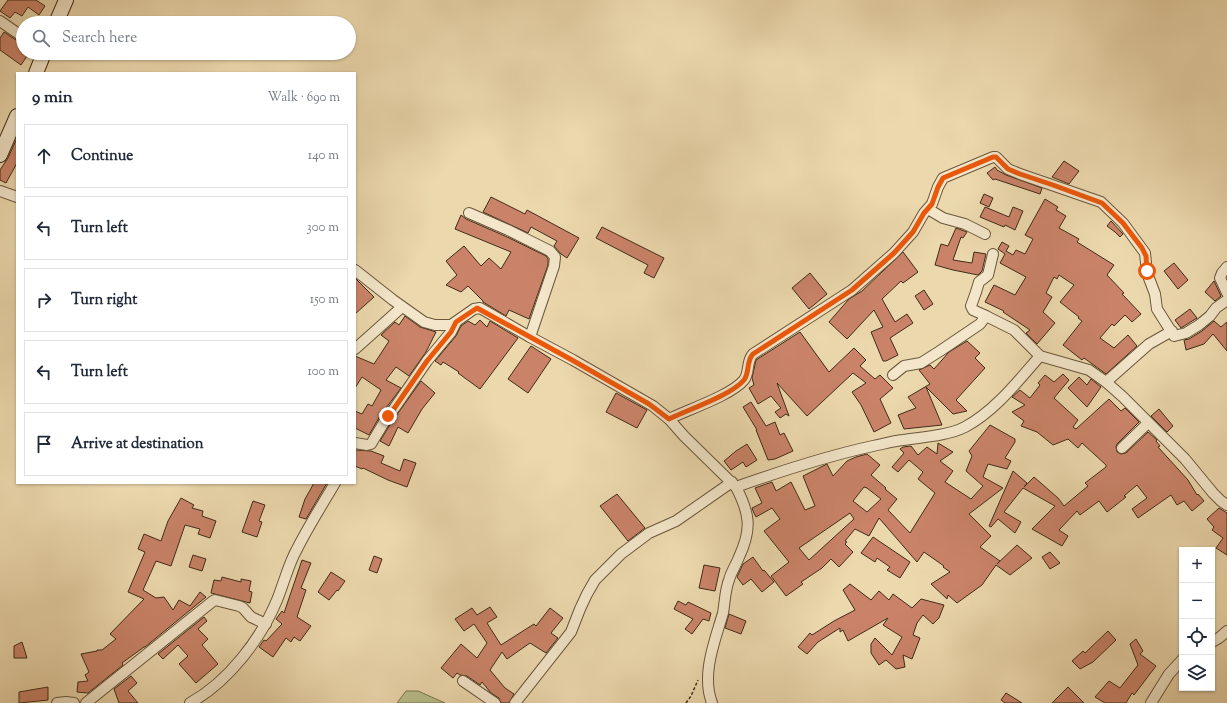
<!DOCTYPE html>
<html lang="en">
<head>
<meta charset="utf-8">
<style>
  :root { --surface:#fff; --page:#f6f6f7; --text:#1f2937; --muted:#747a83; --line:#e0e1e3 }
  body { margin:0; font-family:"Sorts Mill Goudy",serif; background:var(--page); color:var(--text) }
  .controls { position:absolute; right:12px; bottom:12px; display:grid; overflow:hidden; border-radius:0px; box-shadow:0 1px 3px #0004 }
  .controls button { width:36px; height:36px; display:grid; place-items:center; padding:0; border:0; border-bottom:1px solid var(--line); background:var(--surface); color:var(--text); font:20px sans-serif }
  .stop { position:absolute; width:12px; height:12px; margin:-9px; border:3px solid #ea580c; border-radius:50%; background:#fff }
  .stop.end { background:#ea580c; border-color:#fff; box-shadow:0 1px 4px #0008 }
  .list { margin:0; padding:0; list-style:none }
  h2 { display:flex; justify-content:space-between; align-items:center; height:52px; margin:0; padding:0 16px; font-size:17px }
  h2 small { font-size:13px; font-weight:400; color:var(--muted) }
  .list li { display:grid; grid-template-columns:26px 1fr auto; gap:12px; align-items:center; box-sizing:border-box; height:64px; margin:0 8px 8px; padding:0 8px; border:1px solid var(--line); border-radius:0px }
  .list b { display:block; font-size:15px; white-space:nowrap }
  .list em { font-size:13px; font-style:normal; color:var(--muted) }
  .icon { flex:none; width:22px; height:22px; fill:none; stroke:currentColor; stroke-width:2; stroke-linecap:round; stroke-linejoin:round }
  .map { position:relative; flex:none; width:1227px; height:703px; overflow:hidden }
  .search { position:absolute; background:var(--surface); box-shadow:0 1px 3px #0004; left:16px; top:16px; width:340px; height:44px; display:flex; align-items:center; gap:10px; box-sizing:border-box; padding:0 14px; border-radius:22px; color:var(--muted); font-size:15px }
  .panel { position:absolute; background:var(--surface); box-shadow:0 1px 3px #0004; left:16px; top:72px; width:340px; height:412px; border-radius:0px }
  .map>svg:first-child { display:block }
</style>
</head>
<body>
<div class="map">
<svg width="1227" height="703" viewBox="0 0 1227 703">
  <rect width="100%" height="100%" fill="#ecd8ad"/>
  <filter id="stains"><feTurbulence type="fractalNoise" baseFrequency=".005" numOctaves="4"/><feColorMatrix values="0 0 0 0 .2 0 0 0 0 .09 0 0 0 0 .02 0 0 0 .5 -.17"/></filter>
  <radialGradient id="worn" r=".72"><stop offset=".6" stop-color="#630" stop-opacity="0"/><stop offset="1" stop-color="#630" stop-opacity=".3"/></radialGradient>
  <!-- green -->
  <polygon fill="#b8bf8a" stroke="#7c7650" points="406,691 418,691 445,703 397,703"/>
  <!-- building -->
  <g fill="#ca8369" stroke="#3f2c15" fill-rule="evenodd">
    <polygon points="8,0 36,0 45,6 39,15 28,7 22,16 15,12 10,18 0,11"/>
    <polygon points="4,32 19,42 23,43 23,53 29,53 21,65 0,50 0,38"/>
    <polygon points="17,138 17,163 6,183 0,180 0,170 8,158"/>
    <polygon points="1064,161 1079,171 1069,184 1052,177"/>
    <polygon points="995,167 997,170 1006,175 1042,188 1040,194 995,179 993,180 987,173"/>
    <polygon points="984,194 993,198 989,207 980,203"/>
    <polygon points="491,197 525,214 527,210 579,238 567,258 561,254 554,246 557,241 531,227 528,233 483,212"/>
    <polygon points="1045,199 1058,207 1056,210 1066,216 1059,228 1079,239 1077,242 1114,265 1107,275 1124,293 1122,294 1141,314 1132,322 1125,315 1114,326 1112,324 1100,338 1114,348 1128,335 1137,346 1106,374 1084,358 1082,360 1063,345 1082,321 1078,318 1079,317 1060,302 1074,285 1059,275 1057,279 1054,277 1046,293 1052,297 1043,312 1055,323 1037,344 1026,333 1030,330 1003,312 1004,311 985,302 994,285 1015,295 1026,277 1000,263 1005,254 998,249 1002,242 1009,246 1006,251 1013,255 1016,250 1025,254 1033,239 1025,235"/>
    <polygon points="985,207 1009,217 1013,207 1023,211 1015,230 1005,225 1004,227 980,217"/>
    <polygon points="461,215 466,219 505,236 546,256 548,259 548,265 529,319 509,310 506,316 483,302 483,301 468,286 461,292 446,285 457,275 446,261 464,246 481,266 489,258 501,269 511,252 455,229"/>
    <polygon points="1111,221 1123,234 1120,237 1115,232 1107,226"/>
    <polygon points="602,227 664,258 654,278 644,273 648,265 596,238"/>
    <polygon points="956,228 967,232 963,238 961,237 953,260 972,263 974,252 986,254 982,271 978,275 953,270 935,265 941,244 948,246"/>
    <polygon points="903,252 918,272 903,283 901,281 882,299 895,322 907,314 913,323 890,338 898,355 886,361 883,361 871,332 883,327 874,310 847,339 829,322 849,299 862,291"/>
    <polygon points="1174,263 1188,280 1178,289 1164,271"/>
    <polygon points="810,273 827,294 809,309 792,288"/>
    <polygon points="355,278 374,297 355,314"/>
    <polygon points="1214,281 1221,296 1215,301 1205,292"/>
    <polygon points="924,290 933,304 924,310 915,296"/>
    <polygon points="1190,309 1197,318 1181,328 1175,320"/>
    <polygon points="405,316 420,327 436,332 426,352 409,376 396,367 386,380 401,388 380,416 369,435 355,428 355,411 362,414 368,404 372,406 381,390 362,377 355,388 355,356 374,364 389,341 381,335 395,322 399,325"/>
    <polygon points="480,320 487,327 490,321 518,338 480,389 458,373 459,372 443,362 441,365 435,361 456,336 461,326 468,321 475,325"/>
    <polygon points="1214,321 1221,327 1227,322 1227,351 1213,334 1204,344 1186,350 1184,340 1189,339 1202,331"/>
    <polygon points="800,332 829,372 854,348 866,360 860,366 875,379 880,375 893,388 880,399 891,423 874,432 861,405 852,392 866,383 853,373 807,416 777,383 789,416 786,414 780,418 775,412 781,408 771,396 758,404 749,388 754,385 752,378 756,360"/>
    <polygon points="967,341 980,353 975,358 985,368 956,400 967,411 953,414 926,387 942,425 904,429 898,415 916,408 908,397 930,384 919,370 930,365 934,369 949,352"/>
    <polygon points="531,346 551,359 528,393 508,379"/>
    <polygon points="1063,374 1069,380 1054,398 1078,420 1073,427 1076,429 1109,399 1121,411 1125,408 1139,422 1117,444 1116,447 1117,452 1121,454 1126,453 1148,432 1157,440 1156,441 1160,446 1158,447 1188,480 1197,495 1198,494 1204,501 1192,511 1184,501 1177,505 1171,495 1138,518 1132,509 1147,498 1137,485 1124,496 1126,497 1107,512 1099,501 1080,515 1077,511 1059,530 1068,536 1062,546 1032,529 1055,506 1023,488 1004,512 1021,522 1015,533 998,519 991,527 989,526 1013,471 1027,483 1024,487 1034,477 1058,498 1064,506 1088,486 1085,483 1106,467 1106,465 1082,443 1078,448 1068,439 1053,445 1037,432 1021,426 1024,421 1012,412 1025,405 1012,397 1020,390 1030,398 1040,385 1038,383 1045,375 1054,382"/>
    <polygon points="1079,377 1087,385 1091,379 1101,387 1087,407 1068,388"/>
    <polygon points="421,381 435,393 422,409 408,433 398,427 389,446 380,441 391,423"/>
    <polygon points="616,393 647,410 637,428 606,412"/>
    <polygon points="751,402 766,426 775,422 780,435 784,433 793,451 775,459 768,460 756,430 757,430 743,407"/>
    <polygon points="1159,409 1173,426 1167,432 1151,416"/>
    <path d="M990 425 1015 439V442L1005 458 1011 461 1007 469 988 464 983 477 1003 488 969 514 991 536 980 547 1000 561 997 564 1017 545 1032 558 1010 575 996 565 982 585 957 603 948 595 947 599 931 584 950 572 943 567 944 566 924 552 917 562 879 518 869 536 855 529 845 541 847 542 845 544 853 552 839 567 831 559 822 568 801 582 803 584 786 596 771 576 789 562 764 531 780 519 772 508 756 517 753 511 752 508 762 503 755 488 772 482 776 491 791 482 805 510 815 506 803 476 827 464 833 476 847 461 856 457 867 454 880 465 871 475 886 488 885 489 897 499 888 510 910 533 935 493 918 479 923 472 909 460 898 472 892 467 904 453 900 449 903 447 911 446 918 455 927 447 937 454 938 443 953 452 940 461 953 471 945 482 971 499 983 486 966 471 972 456 969 451ZM864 487 867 488 881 499 867 512 853 501ZM850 513 854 519 809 560 799 548Z"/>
    <polygon points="747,444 757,460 746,467 743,462 731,470 724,461 736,451"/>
    <polygon points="355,450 371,451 384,456 381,463 400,471 404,459 416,463 407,487 388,480 363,468 362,469 355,466"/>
    <polygon points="314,483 327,483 306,519 299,517 305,499"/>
    <polygon points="617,494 645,528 628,541 600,506"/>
    <polygon points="181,498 194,505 192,508 203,511 202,516 216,521 210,538 198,534 200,529 185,525 171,566 156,561 143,590 156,598 164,597 173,610 179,600 190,606 200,592 206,597 145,647 144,647 122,663 123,665 88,693 77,692 78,682 88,681 85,675 89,672 81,654 97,651 97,650 102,650 116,639 110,634 144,599 128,592 145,552 138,549 144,534 161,541 168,521"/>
    <polygon points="253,501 265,505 259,521 262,522 257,537 242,532"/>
    <polygon points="1219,508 1227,513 1227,555 1216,548 1223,538 1212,530 1214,527 1207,519"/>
    <polygon points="873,537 910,562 900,578 887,570 890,567 877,558 875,562 861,553"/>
    <polygon points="1050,552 1060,563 1050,569 1042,557"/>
    <polygon points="193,555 206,559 202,571 189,567"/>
    <polygon points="374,556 382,559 377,573 369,570"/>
    <polygon points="753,557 763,571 764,570 774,582 762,592 751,579 743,585 737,577 743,564"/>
    <polygon points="302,560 311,563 301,588 306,590 297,617 311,626 300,641 294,637 291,642 286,638 273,657 259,647 264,640 266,641 282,624 276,619 282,611 284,613"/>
    <polygon points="704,565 720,568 715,591 699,588"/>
    <polygon points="331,572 345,581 338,591 337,590 329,600 318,592"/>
    <polygon points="222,577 241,582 241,579 251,581 249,591 252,592 250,603 211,593 214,580 221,581"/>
    <polygon points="850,584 871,600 879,591 889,600 893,594 912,608 921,599 944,605 939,618 933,624 923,615 917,623 913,635 920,638 912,659 903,655 905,667 896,669 886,660 879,665 871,653 871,644 875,638 892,655 902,637 883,625 888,618 848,641 843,630 840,632 840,628 818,642 807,654 798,647 810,633 812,635 834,621 855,610 843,590"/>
    <polygon points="678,601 686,605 688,602 711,613 709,621 703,619 692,634 685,629 693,619 674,609"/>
    <polygon points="490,607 497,617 487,623 501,645 534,624 536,626 550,608 563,618 551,633 558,638 546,653 530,643 507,659 502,652 490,670 505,688 514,694 509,703 501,703 499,698 491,693 482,682 480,685 467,676 460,675 457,673 453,678 441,668 461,644 477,658 487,643 474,624 464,631 455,619 472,608 477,615"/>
    <polygon points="729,614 746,621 741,634 725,628"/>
    <polygon points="204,617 207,621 198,629 208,639 202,645 218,664 196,683 179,664 188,656 178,645 163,659 158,654"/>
    <polygon points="1108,631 1116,640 1093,662 1080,669 1072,661 1083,651 1085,653"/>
    <polygon points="1136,639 1143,651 1140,654 1156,666 1134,695 1132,693 1126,703 1105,703 1095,697 1109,681 1120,688 1138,665 1130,644"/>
    <polygon points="22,642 27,658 14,658 14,646"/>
    <polygon points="131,676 137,683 128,691 138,703 119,703 114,689"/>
    <polygon points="48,687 48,700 19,703 19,692"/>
    <polygon points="1068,687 1084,703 1052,703"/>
    <polygon points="1006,693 1022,703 1005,703 1001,700"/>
  </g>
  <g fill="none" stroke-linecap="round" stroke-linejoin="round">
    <defs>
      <g id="street">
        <polyline points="0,21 23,37"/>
        <polyline points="0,191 17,197"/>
        <polyline points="928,209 943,218 965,224 985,234"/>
        <polyline points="469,213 508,230 550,251 555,257 554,266 530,337"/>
        <polyline points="1227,267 1222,273 1220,278 1227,293"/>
        <path d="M355 270 393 300 424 322 435 325H451L474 309 480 308 530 337 573 360 653 406 669 419 684 436 736 487C781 471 827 456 873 446 883 444 893 441 903 440 923 437 947 436 965 427 995 411 1018 381 1040 356L1089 370 1106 382 1123 397 1185 459 1213 493 1221 501 1227 505"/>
        <polyline points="986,316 973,310 971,306 976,292 979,282 988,275 993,254"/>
        <polyline points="355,349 402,307"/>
        <polyline points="893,375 904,366 921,363 940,351 980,324 986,316 1014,330 1040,356"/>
        <polyline points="1106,382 1149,344 1172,331"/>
        <path d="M669 419C687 410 732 395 744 380 750 372 746 361 753 354L852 290 894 253 913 232 924 213 932 204 938 187 943 178 993 157H996L1008 169 1020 174 1101 202 1123 223 1145 253 1147 273 1155 294 1157 309 1174 336 1186 333 1199 325 1210 316 1216 308 1227 300"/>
        <polyline points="355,443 367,445 371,444 386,419 391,413 427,361 451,332 456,322"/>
        <polyline points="1122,448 1148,423"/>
        <polyline points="1212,642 1219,638 1227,631"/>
        <polyline points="463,681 495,703"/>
        <polyline points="57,703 66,702 74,703"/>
        <polyline points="86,703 213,601 215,600 239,606 243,608 251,617 266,624"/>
        <path d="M190 703C228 682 261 639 277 600 284 583 288 565 297 549 308 527 322 505 335 483"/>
        <polyline points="515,703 571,632 580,609 587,594 595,580 621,554 649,533 676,521 732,482"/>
        <path d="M712 703C701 674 715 641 723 613 725 602 725 590 729 580 731 572 736 565 739 557 752 529 750 514 736 487"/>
        <polyline points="1151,703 1169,674 1182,660"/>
      </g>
      <g id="secondary">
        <polyline points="56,23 66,0"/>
        <polyline points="36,73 44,53"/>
        <polyline points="0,155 17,116"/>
      </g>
    </defs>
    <!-- street casing -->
    <use href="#street" stroke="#6a573b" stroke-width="12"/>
    <!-- secondary casing -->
    <use href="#secondary" stroke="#3f2c15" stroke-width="16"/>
    <!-- path -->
    <polyline stroke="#3f2c15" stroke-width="1.5" stroke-dasharray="3 2" stroke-linecap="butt" points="686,703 691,696 698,680"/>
    <!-- street -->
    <use href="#street" stroke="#f3e6ca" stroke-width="10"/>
    <!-- secondary -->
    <use href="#secondary" stroke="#f3e6ca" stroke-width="14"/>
  </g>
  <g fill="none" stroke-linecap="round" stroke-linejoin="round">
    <!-- route -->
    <path stroke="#ea580c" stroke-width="5" d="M388 416 391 413 427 361 451 332 456 322 477 308 572 360 649 404 669 419C687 410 732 395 744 380 750 372 746 361 753 354L852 290 894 253 913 232 924 213 932 204 938 187 943 178 993 157H996L1008 169 1020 174 1053 185 1102 203 1123 223 1142 248 1146 256 1147 271"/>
  </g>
  <rect width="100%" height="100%" filter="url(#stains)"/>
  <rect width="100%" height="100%" fill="url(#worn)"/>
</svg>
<div class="controls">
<button>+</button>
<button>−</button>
<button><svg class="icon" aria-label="locate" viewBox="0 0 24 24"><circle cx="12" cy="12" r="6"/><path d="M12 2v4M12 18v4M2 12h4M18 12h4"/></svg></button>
<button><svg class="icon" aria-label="layers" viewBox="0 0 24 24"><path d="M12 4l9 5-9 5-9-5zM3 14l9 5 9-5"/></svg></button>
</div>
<div class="stop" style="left:1147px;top:271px"></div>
<div class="stop end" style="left:388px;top:416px"></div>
<div class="search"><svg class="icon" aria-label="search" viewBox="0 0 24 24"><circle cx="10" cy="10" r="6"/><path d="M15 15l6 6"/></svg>Search here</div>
<section class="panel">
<h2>9 min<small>Walk · 690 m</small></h2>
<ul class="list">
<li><svg class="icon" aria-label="ahead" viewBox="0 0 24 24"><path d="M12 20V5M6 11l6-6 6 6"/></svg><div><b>Continue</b></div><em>140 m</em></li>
<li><svg class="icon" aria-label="left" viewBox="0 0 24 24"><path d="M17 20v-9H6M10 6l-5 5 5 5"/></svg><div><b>Turn left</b></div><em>300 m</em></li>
<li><svg class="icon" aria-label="right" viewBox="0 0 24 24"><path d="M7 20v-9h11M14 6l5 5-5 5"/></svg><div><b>Turn right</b></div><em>150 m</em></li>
<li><svg class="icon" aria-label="left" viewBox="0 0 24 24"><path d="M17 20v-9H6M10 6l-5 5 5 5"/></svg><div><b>Turn left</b></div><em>100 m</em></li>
<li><svg class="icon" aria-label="arrive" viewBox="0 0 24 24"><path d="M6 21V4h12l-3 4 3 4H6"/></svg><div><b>Arrive at destination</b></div></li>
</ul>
</section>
</div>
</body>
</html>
